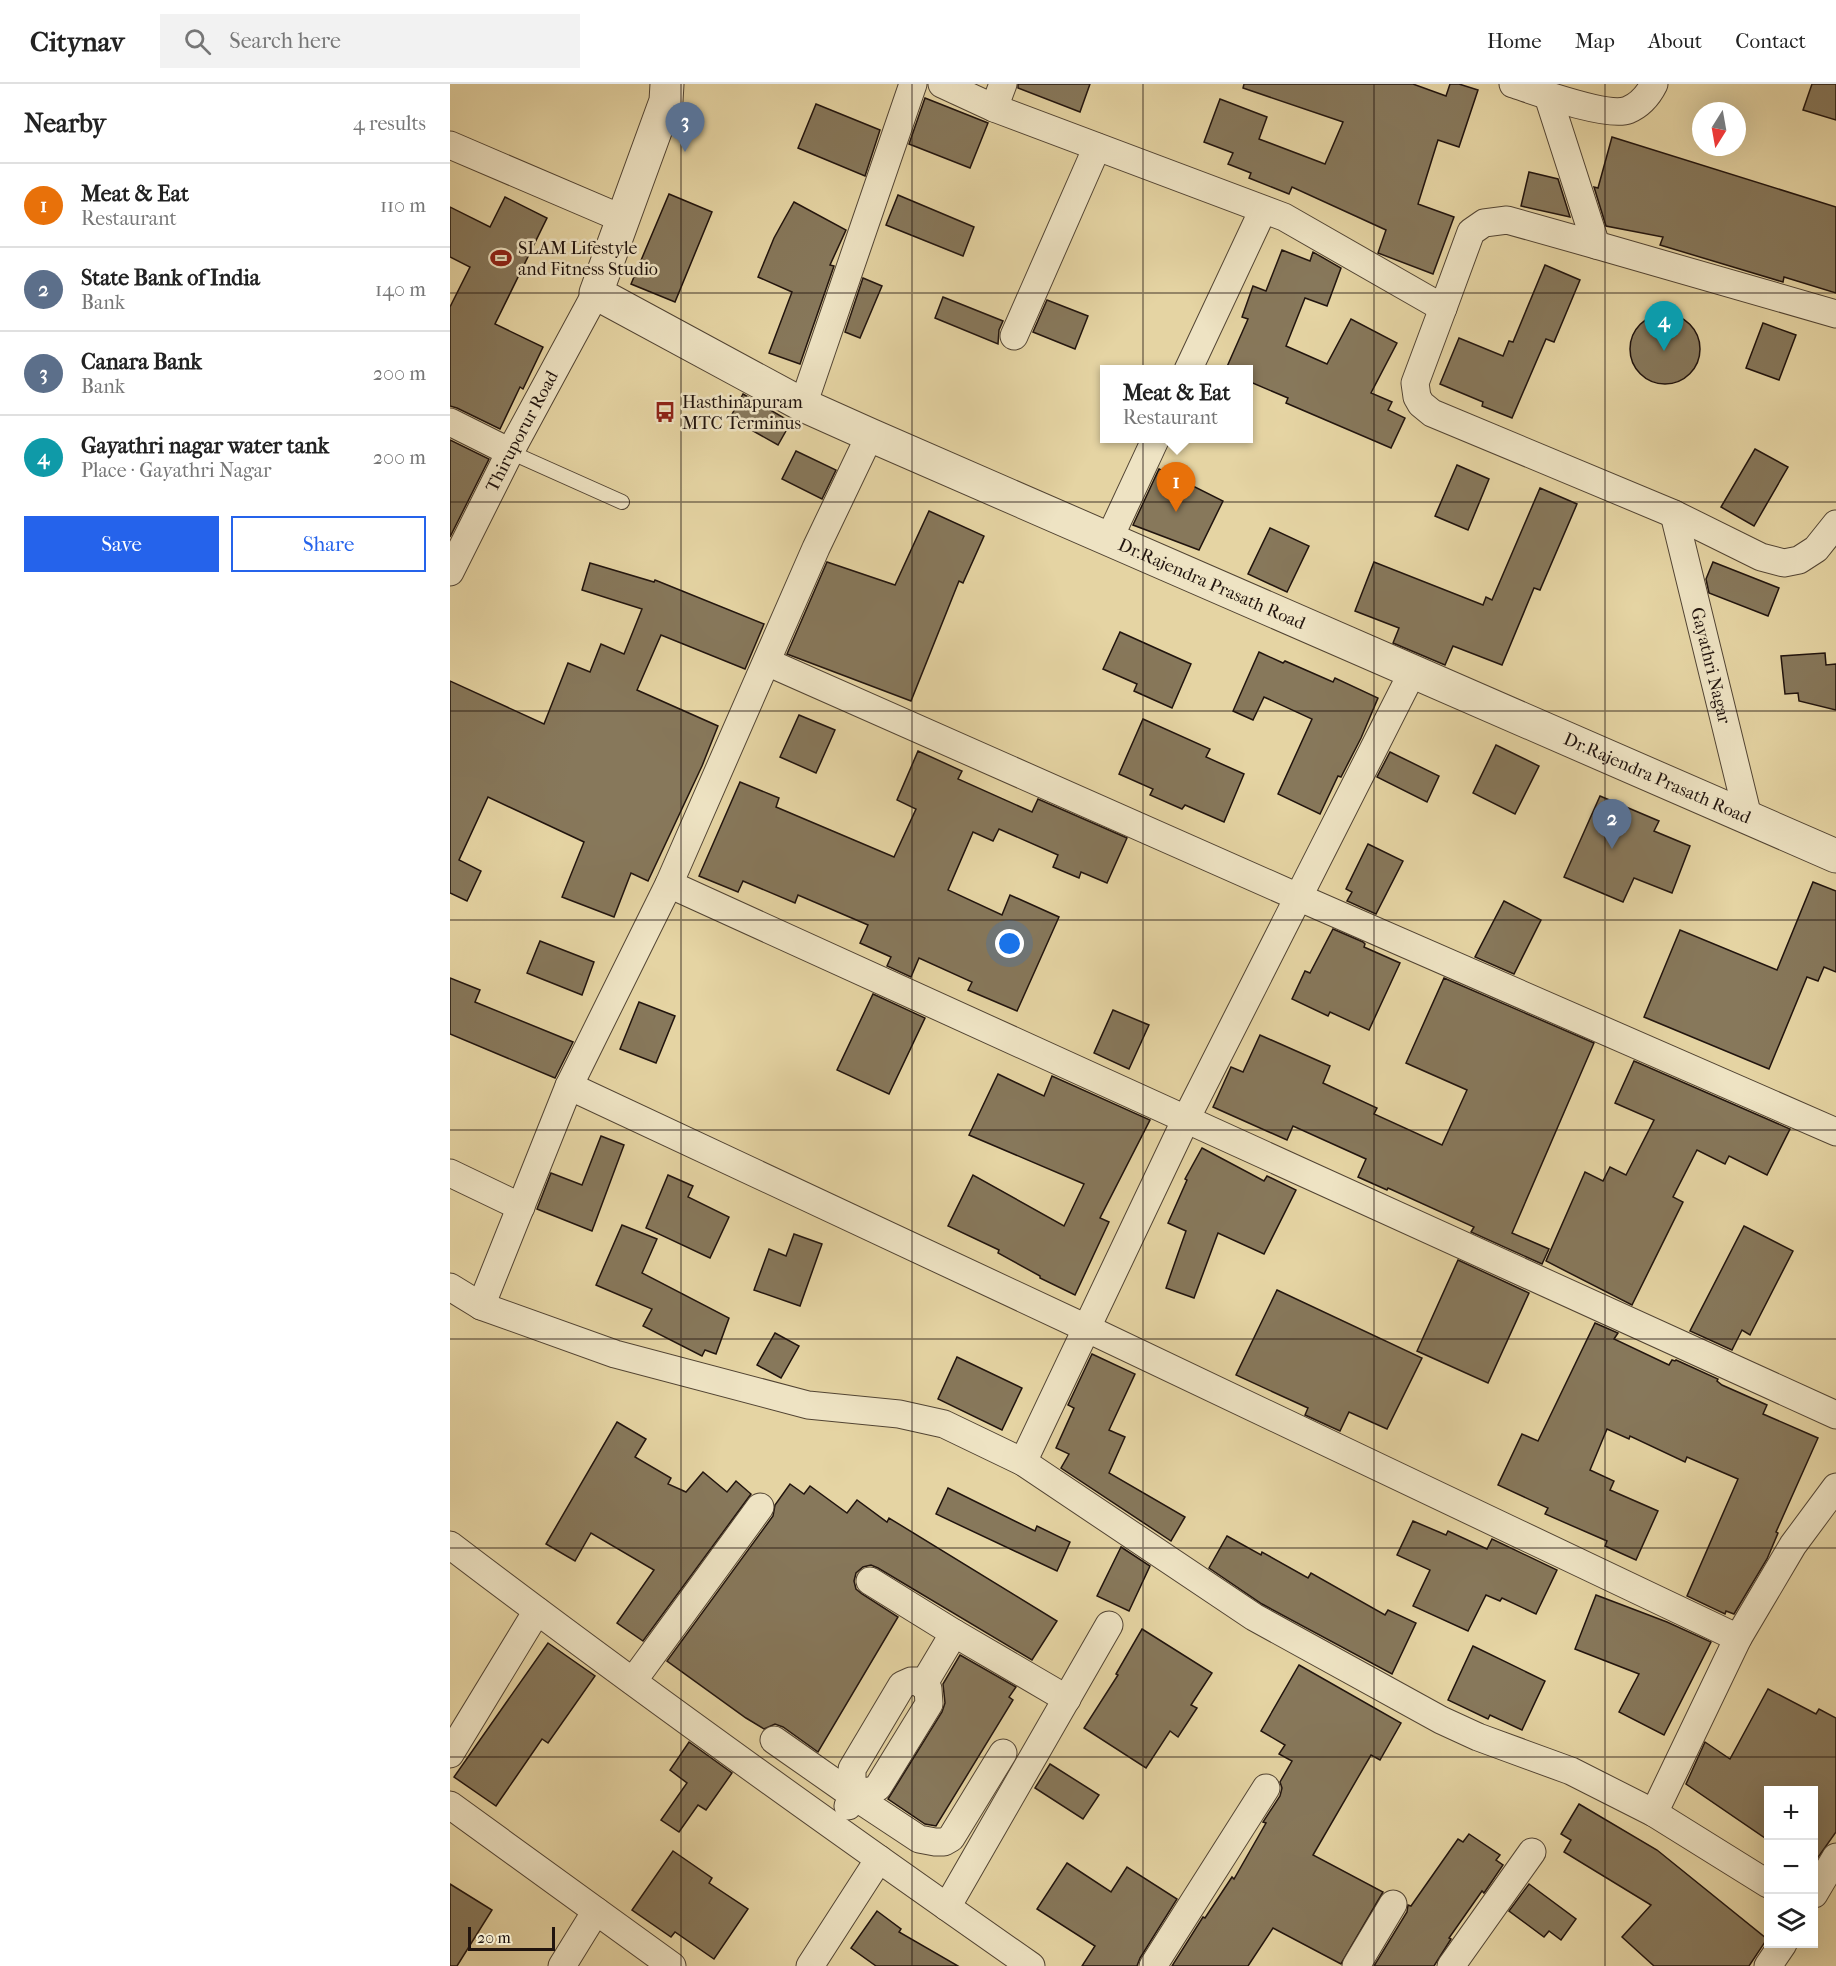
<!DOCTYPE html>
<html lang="en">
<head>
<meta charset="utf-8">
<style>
  :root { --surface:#fff; --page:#f2f2f2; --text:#222; --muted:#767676; --line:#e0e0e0; --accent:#2563eb }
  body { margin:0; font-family:"IM FELL French Canon",serif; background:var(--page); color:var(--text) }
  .controls { position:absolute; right:18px; bottom:18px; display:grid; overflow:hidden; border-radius:0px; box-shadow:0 6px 24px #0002 }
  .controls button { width:54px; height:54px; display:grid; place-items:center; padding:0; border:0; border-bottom:2px solid var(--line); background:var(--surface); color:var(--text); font:30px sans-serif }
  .compass { position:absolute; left:1242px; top:18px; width:54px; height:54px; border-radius:50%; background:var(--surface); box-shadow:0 6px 24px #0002; rotate:191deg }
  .scale { position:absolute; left:18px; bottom:15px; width:87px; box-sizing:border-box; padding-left:6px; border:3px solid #21140e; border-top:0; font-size:16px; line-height:21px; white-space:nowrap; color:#21140e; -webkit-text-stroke:4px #eee3c3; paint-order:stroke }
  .you { position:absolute; left:560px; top:860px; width:21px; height:21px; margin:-15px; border:4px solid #fff; border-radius:50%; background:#1a73e8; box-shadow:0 0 0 9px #1a73e833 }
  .badge { display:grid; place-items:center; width:39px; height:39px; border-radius:50%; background:var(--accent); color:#fff; font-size:20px; font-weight:700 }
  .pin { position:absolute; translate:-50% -50px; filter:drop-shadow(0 2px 3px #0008) }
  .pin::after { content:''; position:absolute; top:32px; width:21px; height:18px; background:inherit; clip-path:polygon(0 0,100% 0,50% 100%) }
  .popup { position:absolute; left:650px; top:281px; width:153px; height:78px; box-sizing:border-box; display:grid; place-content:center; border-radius:0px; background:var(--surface); filter:drop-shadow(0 2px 4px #0005); font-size:20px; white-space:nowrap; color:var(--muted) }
  .popup b { font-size:22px; color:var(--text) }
  .popup::after { content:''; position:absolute; left:50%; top:100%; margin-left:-12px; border:12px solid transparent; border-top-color:var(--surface) }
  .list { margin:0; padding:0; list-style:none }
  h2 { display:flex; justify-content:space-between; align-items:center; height:78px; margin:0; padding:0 24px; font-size:26px }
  h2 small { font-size:20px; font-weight:400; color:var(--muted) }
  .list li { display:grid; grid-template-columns:39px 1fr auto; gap:18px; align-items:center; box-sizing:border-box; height:84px; padding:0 24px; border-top:2px solid var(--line) }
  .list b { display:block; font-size:22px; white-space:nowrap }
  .list p { margin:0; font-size:20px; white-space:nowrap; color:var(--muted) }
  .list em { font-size:20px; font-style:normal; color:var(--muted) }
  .actions { display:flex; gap:12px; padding:18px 24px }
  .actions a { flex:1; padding:14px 0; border:2px solid var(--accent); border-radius:0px; text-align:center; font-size:21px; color:var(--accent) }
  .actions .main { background:var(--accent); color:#fff }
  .icon { flex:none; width:33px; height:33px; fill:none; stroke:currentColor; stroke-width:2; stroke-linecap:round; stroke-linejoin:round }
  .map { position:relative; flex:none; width:1386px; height:1882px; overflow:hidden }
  header { display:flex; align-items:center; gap:36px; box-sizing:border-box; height:84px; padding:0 30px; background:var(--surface); border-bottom:2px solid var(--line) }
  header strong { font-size:28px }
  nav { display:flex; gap:33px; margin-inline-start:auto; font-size:21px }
  .search { width:420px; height:54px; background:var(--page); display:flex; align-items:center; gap:15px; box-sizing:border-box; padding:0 21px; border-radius:0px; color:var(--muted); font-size:22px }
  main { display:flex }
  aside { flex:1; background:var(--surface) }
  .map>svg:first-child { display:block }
</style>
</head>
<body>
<header>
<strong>Citynav</strong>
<div class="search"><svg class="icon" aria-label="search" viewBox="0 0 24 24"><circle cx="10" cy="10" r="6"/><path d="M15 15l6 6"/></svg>Search here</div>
<nav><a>Home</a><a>Map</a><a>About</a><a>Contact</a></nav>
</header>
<main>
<aside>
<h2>Nearby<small>4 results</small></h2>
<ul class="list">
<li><span class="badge" style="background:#e8710a">1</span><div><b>Meat &amp; Eat</b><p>Restaurant</p></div><em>110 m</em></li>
<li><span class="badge" style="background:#5c6f8a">2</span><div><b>State Bank of India</b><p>Bank</p></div><em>140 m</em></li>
<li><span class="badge" style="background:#5c6f8a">3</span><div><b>Canara Bank</b><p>Bank</p></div><em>200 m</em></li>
<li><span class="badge" style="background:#0f9aa8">4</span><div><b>Gayathri nagar water tank</b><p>Place · Gayathri Nagar</p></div><em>200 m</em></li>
</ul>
<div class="actions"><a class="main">Save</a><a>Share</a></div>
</aside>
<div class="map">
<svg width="1386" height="1882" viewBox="0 0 1386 1882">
  <rect width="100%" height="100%" fill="#e5d4a3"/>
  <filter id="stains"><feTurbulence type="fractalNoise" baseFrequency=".00333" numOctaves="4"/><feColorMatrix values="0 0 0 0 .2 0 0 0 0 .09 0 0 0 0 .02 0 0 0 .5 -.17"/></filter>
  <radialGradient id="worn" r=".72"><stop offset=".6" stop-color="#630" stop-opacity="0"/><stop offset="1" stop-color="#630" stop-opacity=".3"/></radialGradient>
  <!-- building -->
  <g fill="#87785b" stroke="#21140e" stroke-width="1.5">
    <polygon points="568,0 640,0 630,28 568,4"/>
    <polygon points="794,0 963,0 996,12 1000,0 1009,0 1028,6 1009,63 988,56 968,120 1004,133 983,190 928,169 936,146 842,103 839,110 799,94 801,89 778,80 783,69 754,58 770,15 817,33 809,55 875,80 893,38 793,4"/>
    <polygon points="1362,0 1386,0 1386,36 1353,26"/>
    <polygon points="475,14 538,39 520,84 459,60"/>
    <polygon points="366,20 430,46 415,92 348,64"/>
    <polygon points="1162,53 1386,123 1386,209 1334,193 1333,198 1210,161 1213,153 1156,142 1144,103 1148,104"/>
    <polygon points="1079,88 1108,95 1120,133 1071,122"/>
    <polygon points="219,110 262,128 225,218 181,200"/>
    <polygon points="448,111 524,143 513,172 436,141"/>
    <polygon points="55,113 97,134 45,240 93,263 73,305 70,303 50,345 7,324 0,322 0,223 20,183 0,173 0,123 40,143"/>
    <polygon points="344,118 396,146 380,181 384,182 350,280 319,269 342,208 308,193 324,154"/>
    <polygon points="832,166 860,177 863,168 891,184 877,222 855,214 836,262 877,280 901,235 947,259 921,309 942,318 938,326 955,334 941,364 836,319 838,314 798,297 798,285 776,285 798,235 792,233 803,202 816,207"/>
    <polygon points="1095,181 1130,196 1104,258 1096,255 1062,334 1032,322 1033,318 990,300 1009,254 1053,272 1059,257 1063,258"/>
    <polygon points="413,194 432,202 410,254 395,248"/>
    <polygon points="493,213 553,237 549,246 548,260 485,234"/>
    <polygon points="597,216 638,232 625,265 583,248"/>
    <circle cx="1215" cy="265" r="35"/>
    <polygon points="1313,239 1346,251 1329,296 1296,284"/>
    <polygon points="293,310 341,338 328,361 280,334"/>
    <polygon points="0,356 39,375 0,453"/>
    <polygon points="1305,365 1338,383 1304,442 1271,423"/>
    <polygon points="346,367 386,386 372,415 332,395"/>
    <polygon points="1007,381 1039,395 1018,446 985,432"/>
    <polygon points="709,385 773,417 749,466 683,441"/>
    <polygon points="1090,404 1127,420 1090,506 1084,504 1052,581 1003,562 995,581 943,559 949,544 905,527 924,478 1033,521 1036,513 1042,516"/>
    <polygon points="479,427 534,452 513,499 509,497 461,617 337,570 377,478 445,501"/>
    <polygon points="820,444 859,462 837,508 798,490"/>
    <polygon points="1263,478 1329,504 1318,532 1259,509 1256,495"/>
    <polygon points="140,479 204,498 205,496 314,540 295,585 211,551 187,606 268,642 252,682 198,797 181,789 164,833 112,813 134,758 38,713 9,776 31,787 17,817 0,809 0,597 94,640 118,579 140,588 151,560 174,570 192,525 132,506"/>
    <polygon points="670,548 741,580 722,624 684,607 687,600 653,585"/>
    <polygon points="809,568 833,579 835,577 883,598 885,594 928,614 911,654 891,693 888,692 870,730 828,710 862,635 814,613 803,636 783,627"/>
    <polygon points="1375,569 1376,581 1386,580 1386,626 1349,617 1348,609 1335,610 1331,572"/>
    <polygon points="349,631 385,646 366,689 330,673"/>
    <polygon points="693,635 760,665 756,673 794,690 774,738 735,721 732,725 700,711 703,705 669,690"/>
    <polygon points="1046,661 1089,682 1065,730 1023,709"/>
    <polygon points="468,667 512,687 508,695 582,728 588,715 677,754 657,799 631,788 629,794 603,783 608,771 549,745 543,757 523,748 498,806 552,831 560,811 609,833 567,927 518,906 522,898 469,874 461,893 437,882 441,873 410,859 418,841 348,811 345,819 293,797 288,808 249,792 290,698 329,714 326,723 444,773 466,725 447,716"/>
    <polygon points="940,668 989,692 977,718 927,693"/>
    <polygon points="1150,712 1209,737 1204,747 1240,762 1222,809 1184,794 1173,818 1114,793"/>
    <polygon points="918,760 953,777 926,830 897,817 902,808 896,805"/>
    <polygon points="1363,798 1386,807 1386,888 1374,883 1368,897 1357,893 1319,985 1194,933 1230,846 1327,886"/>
    <polygon points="1054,817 1091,836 1064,890 1025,873"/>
    <polygon points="883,845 913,858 915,860 914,863 950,879 919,946 880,928 878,932 842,915 855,887 860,889"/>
    <polygon points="90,857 144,878 132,911 77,889"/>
    <polygon points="0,894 30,906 25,918 123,958 105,994 0,950"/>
    <polygon points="994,894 1144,959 1062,1149 1099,1165 1092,1180 1021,1148 1024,1143 938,1104 937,1106 908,1093 916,1075 843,1042 837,1056 763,1023 781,983 793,988 810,951 880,982 873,999 927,1024 924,1030 992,1061 1017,1006 956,979"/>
    <polygon points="423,910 475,934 439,1010 387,986"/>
    <polygon points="189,918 225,932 206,979 170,965"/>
    <polygon points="663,926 699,941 679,985 644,969"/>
    <polygon points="1184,977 1340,1045 1317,1091 1279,1072 1275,1080 1247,1066 1223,1113 1233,1118 1182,1221 1096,1177 1135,1088 1153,1097 1160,1083 1176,1091 1204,1036 1165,1019"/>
    <polygon points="548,990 594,1012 602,992 700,1036 650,1134 659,1138 625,1211 590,1194 590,1192 548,1169 549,1166 498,1142 523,1091 614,1142 634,1100 519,1051"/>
    <polygon points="151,1052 174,1061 142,1147 87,1125 101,1089 132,1101"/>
    <polygon points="752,1064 814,1097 817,1092 846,1106 814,1170 768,1149 744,1214 716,1204 736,1147 718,1139 737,1096 735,1095"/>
    <polygon points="218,1091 243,1102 238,1113 279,1133 260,1174 196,1144"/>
    <polygon points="172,1141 207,1155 192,1189 279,1234 266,1270 255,1266 252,1272 193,1242 202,1225 146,1201"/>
    <polygon points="1294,1142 1343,1167 1300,1251 1292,1246 1282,1266 1240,1247"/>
    <polygon points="344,1150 372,1160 350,1222 304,1206 319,1165 336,1172"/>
    <polygon points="1008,1176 1079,1209 1038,1299 967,1267"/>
    <polygon points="827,1206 972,1274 937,1345 899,1328 890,1347 855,1331 858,1324 786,1291"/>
    <polygon points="1145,1239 1168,1249 1164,1255 1219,1281 1222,1276 1225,1277 1226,1276 1268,1295 1267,1297 1272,1301 1317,1321 1313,1330 1368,1354 1326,1448 1328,1449 1317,1475 1284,1530 1276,1527 1275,1530 1237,1512 1288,1395 1237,1373 1235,1378 1180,1352 1179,1355 1157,1345 1140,1386 1164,1397 1160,1406 1208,1427 1186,1476 1155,1462 1157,1457 1095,1430 1098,1424 1048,1401 1072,1350 1088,1357"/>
    <polygon points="325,1249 349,1262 331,1294 307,1281"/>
    <polygon points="642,1270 685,1290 659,1346 675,1353 659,1389 735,1433 721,1457 611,1384 619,1370 606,1364 624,1324 618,1321"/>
    <polygon points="507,1273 572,1304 552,1346 488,1315"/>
    <polygon points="167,1338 196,1355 185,1373 221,1394 218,1400 236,1408 253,1388 277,1408 286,1397 301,1410 193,1557 167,1539 204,1486 141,1449 125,1477 96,1460"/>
    <polygon points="340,1400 354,1410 360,1402 397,1429 407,1416 437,1438 439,1434 607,1537 582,1576 428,1484 421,1481 413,1483 406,1489 404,1497 406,1505 412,1510 448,1533 368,1668 333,1643 325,1640 314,1645 296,1634 217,1577 323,1432 325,1421"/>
    <polygon points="498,1404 585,1447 587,1442 620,1458 607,1487 486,1430"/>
    <polygon points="963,1437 996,1451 998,1447 1037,1465 1042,1455 1107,1486 1086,1530 1052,1514 1050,1517 1036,1511 1018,1547 963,1522 980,1486 947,1471"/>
    <polygon points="777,1452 811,1471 812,1468 858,1494 861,1489 935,1531 938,1526 966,1539 942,1590 812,1520 759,1484"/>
    <polygon points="671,1463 700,1482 679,1527 647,1512"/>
    <polygon points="1146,1511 1217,1538 1261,1558 1214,1651 1169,1628 1189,1590 1125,1565"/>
    <polygon points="692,1545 762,1589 741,1621 747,1624 728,1653 720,1647 696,1684 634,1644 668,1591 666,1590"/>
    <polygon points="98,1559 145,1592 98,1659 92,1655 46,1722 4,1693"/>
    <polygon points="1023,1562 1095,1597 1072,1646 1040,1631 1038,1635 998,1616"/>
    <polygon points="510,1571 566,1603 559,1613 563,1616 486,1742 475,1740 438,1715 492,1628 495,1619 493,1600"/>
    <polygon points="849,1581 951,1639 930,1676 921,1671 863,1771 933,1808 891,1880 823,1844 798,1882 722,1882 753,1833 755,1834 782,1793 784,1795 816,1739 813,1738 830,1712 832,1704 830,1698 842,1677 829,1670 835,1661 811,1647"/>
    <polygon points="1318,1605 1366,1630 1369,1625 1386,1634 1386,1748 1364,1779 1364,1707 1318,1707 1318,1756 1236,1700 1255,1658 1280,1675"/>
    <polygon points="239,1658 282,1689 256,1726 248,1721 229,1748 211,1736 237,1699 220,1686"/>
    <polygon points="600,1680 649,1711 633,1735 585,1704"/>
    <polygon points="1129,1720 1207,1766 1317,1855 1299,1882 1204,1882 1172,1853 1201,1821 1114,1768 1121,1756 1111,1750"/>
    <polygon points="1019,1750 1050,1771 1046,1776 1053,1781 1034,1809 1032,1807 999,1854 1001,1855 984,1882 924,1882 957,1828 958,1821 961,1822 1008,1755 1013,1758"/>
    <polygon points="223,1767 262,1794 259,1799 298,1825 264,1875 225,1848 221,1853 182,1826"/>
    <polygon points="617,1779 661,1808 677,1783 727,1815 690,1874 687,1882 632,1882 645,1862 587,1825"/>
    <polygon points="0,1800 42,1826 7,1882 0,1882"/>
    <polygon points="1079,1800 1126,1835 1111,1856 1099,1847 1094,1853 1059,1827"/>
    <polygon points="427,1827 451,1845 449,1848 508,1882 426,1882 401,1864"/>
  </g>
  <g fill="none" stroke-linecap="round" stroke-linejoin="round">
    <defs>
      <polyline id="service" points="60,368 172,418"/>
      <g id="minor">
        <polyline points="492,0 544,24 834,133 993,224 1021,148 1034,139 1057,136 1146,161"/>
        <path d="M1063 0C1085 7 1158 34 1178 26 1190 21 1198 12 1204 0"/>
        <polyline points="1098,12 1146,161 1386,230"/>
        <polyline points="544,24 553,0"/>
        <polyline points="0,61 173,135"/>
        <polyline points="993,224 965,299 967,313 971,320 982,329 1224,430 1311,473 1334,479 1349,476 1366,465 1386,440"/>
        <polyline points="564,252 647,63"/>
        <polyline points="738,286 813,126"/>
        <polyline points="353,321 463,0"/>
        <polyline points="0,338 60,368"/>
        <path id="s1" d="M1224 430 1298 733"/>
        <polyline points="659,455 706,354"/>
        <path id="s2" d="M0 488 60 368 146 209"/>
        <polyline points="317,578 848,813 1386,1048"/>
        <polyline points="219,800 1386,1331"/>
        <polyline points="119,1002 636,1244 1288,1554"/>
        <polyline points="0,1089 71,1123"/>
        <polyline points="0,1203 31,1222 165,1270 358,1321 449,1330 494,1340 573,1378 804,1533 991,1636 1028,1653 1121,1687 1204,1729 1318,1800"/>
        <polyline points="31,1222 119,1002 219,800 366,464 420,351"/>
        <polyline points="573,1378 736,1035 963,587"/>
        <path d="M0 1461C190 1606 385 1745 581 1882"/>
        <polyline points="420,1497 504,1549"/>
        <polyline points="183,1597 310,1423"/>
        <polyline points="473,1601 504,1549 617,1615"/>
        <path d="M324 1656 404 1712 408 1706C416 1708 421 1708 428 1703L479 1620 478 1605 467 1597H461L452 1601 402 1685V1700L408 1706"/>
        <polyline points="0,1670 87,1527"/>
        <polyline points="0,1721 222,1882"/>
        <polyline points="398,1722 404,1712 469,1755 485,1758 494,1758 501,1754 553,1669"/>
        <polyline points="1204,1729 1288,1554 1343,1461 1386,1403"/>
        <polyline points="1364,1810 1386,1773"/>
        <polyline points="497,1823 659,1541"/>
        <polyline points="112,1882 146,1827"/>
        <polyline points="360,1882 429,1775"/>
        <polyline points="703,1882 816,1704"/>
        <polyline points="906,1882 943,1820"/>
        <polyline points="1001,1882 1082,1768"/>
        <polyline points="1318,1882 1333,1860"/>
      </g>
      <g id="tertiary">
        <path id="s3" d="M217 0 216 17 146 209 353 321 420 351 1386 772"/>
      </g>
    </defs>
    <!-- service casing -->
    <use href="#service" stroke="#524433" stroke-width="16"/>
    <!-- minor casing -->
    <use href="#minor" stroke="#524433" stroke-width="29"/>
    <!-- tertiary casing -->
    <use href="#tertiary" stroke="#524433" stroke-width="35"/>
    <!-- service -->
    <use href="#service" stroke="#eee3c3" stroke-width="14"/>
    <!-- minor -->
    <use href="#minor" stroke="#eee3c3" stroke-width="27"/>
    <!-- tertiary -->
    <use href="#tertiary" stroke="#eee3c3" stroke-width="33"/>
  </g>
  <!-- grid -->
  <path fill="none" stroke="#21140e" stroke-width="1.5" stroke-opacity="0.55" d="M231 0V1882M462 0V1882M693 0V1882M924 0V1882M1155 0V1882M0 209H1386M0 418H1386M0 627H1386M0 836H1386M0 1046H1386M0 1255H1386M0 1464H1386M0 1673H1386"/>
  <!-- icons -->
  <defs>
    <symbol id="stadium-bare" viewBox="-9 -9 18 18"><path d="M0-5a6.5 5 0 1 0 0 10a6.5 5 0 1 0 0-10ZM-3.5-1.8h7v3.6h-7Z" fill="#8f2418" stroke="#eee3c3" stroke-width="2.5" paint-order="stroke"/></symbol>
    <symbol id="bus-bare" viewBox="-9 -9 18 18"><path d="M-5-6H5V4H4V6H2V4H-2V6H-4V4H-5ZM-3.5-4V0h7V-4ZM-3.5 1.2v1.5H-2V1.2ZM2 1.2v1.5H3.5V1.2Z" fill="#8f2418" stroke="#eee3c3" stroke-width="2.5" paint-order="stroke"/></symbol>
  </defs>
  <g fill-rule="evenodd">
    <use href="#stadium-bare" x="36" y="159" width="30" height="30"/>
    <use href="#bus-bare" x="200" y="313" width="30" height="30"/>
  </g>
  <g text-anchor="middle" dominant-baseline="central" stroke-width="5" stroke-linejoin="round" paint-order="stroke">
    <!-- poi labels -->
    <g font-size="18" fill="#21140e" stroke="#eee3c3" text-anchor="start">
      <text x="68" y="164">SLAM Lifestyle<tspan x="68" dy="21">and Fitness Studio</tspan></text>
      <text x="232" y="318">Hasthinapuram<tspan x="232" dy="21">MTC Terminus</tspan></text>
    </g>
    <!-- street labels -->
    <g font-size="18" fill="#21140e" stroke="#eee3c3">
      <text stroke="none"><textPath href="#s2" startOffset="158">Thiruporur Road</textPath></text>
      <text stroke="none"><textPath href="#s3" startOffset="903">Dr.Rajendra Prasath Road</textPath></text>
      <text stroke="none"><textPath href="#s1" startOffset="156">Gayathri Nagar</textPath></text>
      <text stroke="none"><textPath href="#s3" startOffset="1389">Dr.Rajendra Prasath Road</textPath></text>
    </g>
  </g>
  <rect width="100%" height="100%" filter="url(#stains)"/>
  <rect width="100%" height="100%" fill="url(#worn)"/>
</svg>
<div class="controls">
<button>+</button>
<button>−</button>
<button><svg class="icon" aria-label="layers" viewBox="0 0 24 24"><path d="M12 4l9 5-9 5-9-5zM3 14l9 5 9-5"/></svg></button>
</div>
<svg class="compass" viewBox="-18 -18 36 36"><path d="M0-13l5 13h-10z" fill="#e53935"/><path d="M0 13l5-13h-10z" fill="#767676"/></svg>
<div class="scale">20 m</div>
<div class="you"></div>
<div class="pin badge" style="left:726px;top:428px;background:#e8710a">1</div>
<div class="popup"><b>Meat &amp; Eat</b>Restaurant</div>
<div class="pin badge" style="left:1162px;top:765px;background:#5c6f8a">2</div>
<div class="pin badge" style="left:235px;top:68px;background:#5c6f8a">3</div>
<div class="pin badge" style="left:1214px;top:267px;background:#0f9aa8">4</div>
</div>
</main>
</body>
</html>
